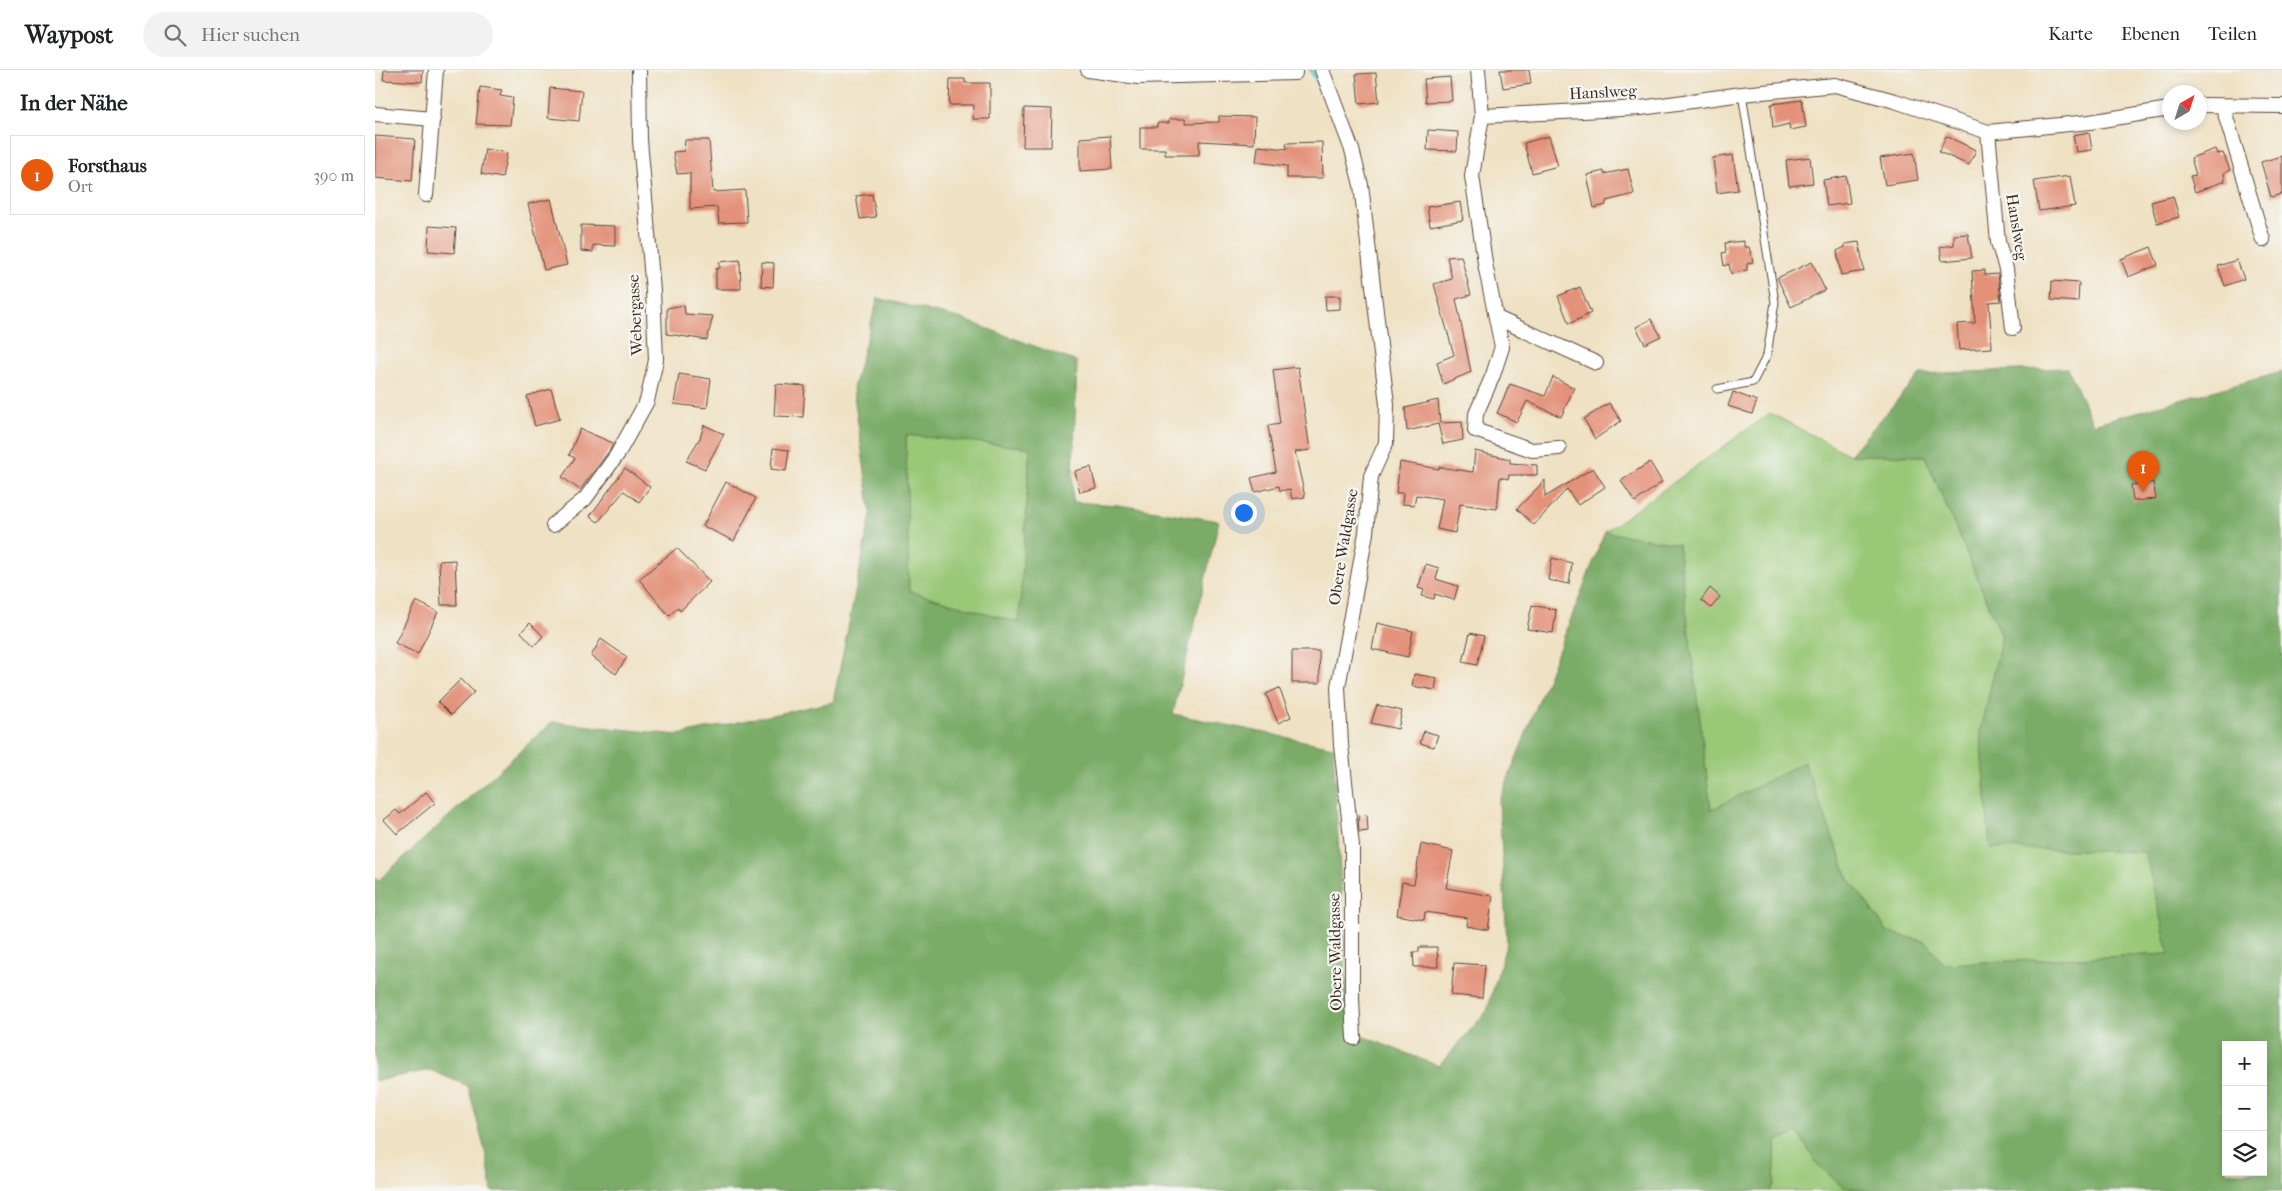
<!DOCTYPE html>
<html lang="de">
<head>
<meta charset="utf-8">
<style>
  :root { --surface:#fff; --page:#f2f2f2; --text:#202124; --muted:#757577; --line:#e0e0e0; --accent:#ea580c }
  body { margin:0; font-family:"IM FELL French Canon",serif; background:var(--page); color:var(--text) }
  .controls { position:absolute; right:15px; bottom:15px; display:grid; overflow:hidden; border-radius:0px; box-shadow:0 2px 8px #0003 }
  .controls button { width:45px; height:45px; display:grid; place-items:center; padding:0; border:0; border-bottom:1px solid var(--line); background:var(--surface); color:var(--text); font:25px sans-serif }
  .compass { position:absolute; left:1787px; top:15px; width:45px; height:45px; border-radius:50%; background:var(--surface); box-shadow:0 2px 8px #0003; rotate:39deg }
  .you { position:absolute; left:868px; top:442px; width:18px; height:18px; margin:-12px; border:4px solid #fff; border-radius:50%; background:#1a73e8; box-shadow:0 0 0 8px #1a73e833 }
  .badge { display:grid; place-items:center; width:32px; height:32px; border-radius:50%; background:var(--accent); color:#fff; font-size:16px; font-weight:700 }
  .pin { position:absolute; translate:-50% -41px; filter:drop-shadow(0 1px 2px #0008) }
  .pin::after { content:''; position:absolute; top:26px; width:18px; height:15px; background:inherit; clip-path:polygon(0 0,100% 0,50% 100%) }
  .list { margin:0; padding:0; list-style:none }
  h2 { display:flex; justify-content:space-between; align-items:center; height:65px; margin:0; padding:0 20px; font-size:21px }
  h2 small { font-size:16px; font-weight:400; color:var(--muted) }
  .list li { display:grid; grid-template-columns:32px 1fr auto; gap:15px; align-items:center; box-sizing:border-box; height:80px; margin:0 10px 10px; padding:0 10px; border:1px solid var(--line); border-radius:0px }
  .list b { display:block; font-size:19px; white-space:nowrap }
  .list p { margin:0; font-size:16px; white-space:nowrap; color:var(--muted) }
  .list em { font-size:16px; font-style:normal; color:var(--muted) }
  .icon { flex:none; width:28px; height:28px; fill:none; stroke:currentColor; stroke-width:2; stroke-linecap:round; stroke-linejoin:round }
  .map { position:relative; flex:none; width:1907px; height:1121px; overflow:hidden }
  header { display:flex; align-items:center; gap:30px; box-sizing:border-box; height:70px; padding:0 25px; background:var(--surface); border-bottom:1px solid var(--line) }
  header strong { font-size:24px }
  nav { display:flex; gap:28px; margin-inline-start:auto; font-size:18px }
  .search { width:350px; height:45px; background:var(--page); display:flex; align-items:center; gap:12px; box-sizing:border-box; padding:0 18px; border-radius:28px; color:var(--muted); font-size:19px }
  main { display:flex }
  aside { flex:1; background:var(--surface) }
  .map>svg:first-child { display:block }
</style>
</head>
<body>
<header>
<strong>Waypost</strong>
<div class="search"><svg class="icon" aria-label="search" viewBox="0 0 24 24"><circle cx="10" cy="10" r="6"/><path d="M15 15l6 6"/></svg>Hier suchen</div>
<nav><a>Karte</a><a>Ebenen</a><a>Teilen</a></nav>
</header>
<main>
<aside>
<h2>In der Nähe<small></small></h2>
<ul class="list">
<li><span class="badge">1</span><div><b>Forsthaus</b><p>Ort</p></div><em>390 m</em></li>
</ul>
</aside>
<div class="map">
<svg width="1907" height="1121" viewBox="0 0 1907 1121">
  <rect width="100%" height="100%" fill="#f6f6f2"/>
  <filter id="ink" filterUnits="userSpaceOnUse"><feTurbulence type="fractalNoise" baseFrequency=".02" numOctaves="2"/><feDisplacementMap in="SourceGraphic" scale="10" xChannelSelector="R" yChannelSelector="G"/><feConvolveMatrix kernelMatrix="1 2 1 2 8 2 1 2 1" color-interpolation-filters="sRGB"/></filter>
  <filter id="wash" filterUnits="userSpaceOnUse"><feTurbulence type="fractalNoise" baseFrequency=".0096" numOctaves="4" result="noise"/><feDisplacementMap in="SourceGraphic" scale="20" xChannelSelector="R" yChannelSelector="G"/><feGaussianBlur stdDeviation="1.12" result="paint"/><feColorMatrix in="noise" values="0 0 0 0 0 0 0 0 0 0 0 0 0 0 0 0 0 1.4 0 .05"/><feComposite in="paint" operator="in"/></filter>
  <g filter="url(#wash)">
    <rect width="100%" height="100%" fill="#efe1c3"/>
    <!-- green -->
    <g fill="#99c877" stroke="#6a794a">
      <polygon points="1395,343 1475,385 1550,386 1627,566 1606,661 1615,777 1770,782 1794,884 1569,894 1551,872 1513,862 1473,807 1429,692 1336,741 1303,475 1230,462"/>
      <polygon points="531,365 655,377 645,553 533,521"/>
      <polygon points="1423,1063 1443,1095 1468,1117 1495,1121 1395,1121 1399,1114 1401,1071"/>
    </g>
    <!-- forest -->
    <path fill="#7aac68" stroke="#5a6b43" fill-rule="evenodd" d="M503 228 587 249 702 292 697 432 743 435 844 451 798 644 958 677 974 961 1064 996 1112 941 1132 872 1124 732 1230 462 1303 474 1336 740 1429 692 1473 808 1513 862 1551 872 1569 894 1794 884 1770 782 1615 778 1606 661 1627 566 1550 386 1475 385 1545 304 1693 298 1718 354 1907 302V1121H1495L1468 1117 1443 1095 1423 1063 1401 1071 1399 1114 1395 1121H117L112 1089 93 1016 55 1000 0 1011V808L3 811 177 652 303 665 458 632 496 444 478 318ZM531 365 655 378 644 553 534 521ZM1851 975H1888V1102H1851Z"/>
    <g fill="none" stroke-linecap="round" stroke-linejoin="round">
      <!-- stream -->
      <polyline stroke="#53c1c8" stroke-width="4.5" points="936,0 948,20"/>
    </g>
    <g id="blocks">
      <!-- building -->
      <g fill="#e39179">
        <polygon points="9,0 48,0 47,12 8,10"/>
        <polygon points="1125,0 1154,0 1156,14 1128,18"/>
        <polygon points="1001,3 1004,32 984,34 981,4"/>
        <polygon points="1075,7 1077,31 1051,32 1049,9"/>
        <polygon points="575,9 590,9 590,13 615,13 615,49 598,49 599,35 574,35"/>
        <polygon points="105,17 127,20 125,26 138,28 135,55 101,54"/>
        <polygon points="175,18 207,21 204,51 173,48"/>
        <polygon points="1427,30 1431,57 1415,60 1414,54 1398,58 1396,34"/>
        <polygon points="649,38 677,39 676,77 648,77"/>
        <polygon points="844,46 880,47 879,74 824,71 824,85 790,85 790,79 765,79 765,57 782,57 782,53 794,53 794,49 811,49 811,53 844,52"/>
        <polygon points="1053,60 1083,62 1082,81 1052,80"/>
        <polygon points="1714,62 1717,80 1701,82 1698,65"/>
        <polygon points="0,66 40,69 37,111 0,108"/>
        <polygon points="735,66 737,99 705,101 705,68"/>
        <polygon points="1174,66 1183,96 1157,103 1149,73"/>
        <polygon points="1571,66 1601,80 1594,95 1564,82"/>
        <polygon points="310,70 334,70 338,122 370,120 372,152 344,153 342,137 315,139 315,103 302,104 298,82 309,81"/>
        <polygon points="947,72 948,108 912,108 912,96 881,92 883,76 912,79 911,73"/>
        <polygon points="110,79 132,83 127,108 106,104"/>
        <polygon points="1840,79 1842,84 1848,83 1855,100 1849,103 1850,111 1820,122 1815,106 1821,105 1816,88"/>
        <polygon points="1539,83 1543,110 1510,115 1505,88"/>
        <polygon points="1358,85 1363,120 1342,123 1338,88"/>
        <polygon points="1907,86 1907,124 1896,127 1886,92"/>
        <polygon points="1435,87 1438,113 1414,116 1411,90"/>
        <polygon points="1253,99 1259,124 1231,131 1231,135 1219,138 1212,105 1229,101 1229,104"/>
        <polygon points="1471,106 1475,133 1452,136 1448,110"/>
        <polygon points="1695,106 1700,136 1664,141 1659,111"/>
        <polygon points="497,124 501,147 485,149 481,126"/>
        <polygon points="1798,126 1804,147 1782,153 1776,132"/>
        <polygon points="176,129 192,195 169,200 153,134"/>
        <polygon points="1085,132 1088,150 1055,156 1052,137"/>
        <polygon points="206,155 240,156 240,176 218,175 218,182 206,181"/>
        <polygon points="54,156 81,158 79,183 53,181"/>
        <polygon points="1593,164 1597,188 1567,191 1565,177 1579,175 1579,165"/>
        <polygon points="1369,171 1369,177 1374,177 1378,192 1372,194 1372,200 1356,204 1354,194 1349,196 1347,183 1351,182 1350,173"/>
        <polygon points="1484,172 1489,201 1466,205 1462,181 1470,177 1470,174"/>
        <polygon points="1776,177 1783,195 1753,207 1746,189"/>
        <polygon points="1086,186 1096,225 1081,229 1096,302 1068,314 1062,292 1079,285 1059,214 1077,209 1072,187"/>
        <polygon points="365,190 366,219 341,219 341,199 345,198 344,192"/>
        <polygon points="1862,190 1869,209 1850,216 1843,196"/>
        <polygon points="387,192 399,193 398,217 386,216"/>
        <polygon points="1437,192 1450,220 1416,237 1402,208"/>
        <polygon points="1610,200 1610,205 1623,204 1626,231 1614,232 1617,278 1584,280 1582,254 1600,253 1597,201"/>
        <polygon points="1677,211 1704,213 1703,232 1676,230"/>
        <polygon points="1205,217 1216,243 1194,254 1183,226"/>
        <polygon points="950,226 965,226 965,239 951,240"/>
        <polygon points="309,235 310,244 338,246 332,270 292,264 292,238"/>
        <polygon points="1276,249 1286,266 1270,274 1261,257"/>
        <polygon points="923,297 935,380 920,382 930,427 917,429 915,419 905,421 904,416 880,422 876,408 901,402 893,356 905,354 898,300"/>
        <polygon points="304,304 336,309 332,338 299,334"/>
        <polygon points="1178,307 1199,318 1186,347 1152,331 1142,352 1122,343 1135,314 1170,326"/>
        <polygon points="401,314 430,316 428,347 399,346"/>
        <polygon points="176,319 185,349 160,356 152,326"/>
        <polygon points="1358,322 1382,331 1377,344 1353,336"/>
        <polygon points="1063,330 1065,353 1087,352 1088,370 1068,374 1063,354 1032,361 1030,338"/>
        <polygon points="1234,333 1246,351 1220,369 1209,349"/>
        <polygon points="329,355 349,364 330,399 311,391 325,368"/>
        <polygon points="205,359 238,373 235,380 205,420 187,407 200,388 194,385"/>
        <polygon points="398,378 414,380 411,401 396,399"/>
        <polygon points="1100,381 1135,389 1135,393 1162,395 1162,405 1134,405 1133,409 1125,407 1122,439 1085,434 1080,463 1062,459 1068,429 1041,425 1039,435 1027,434 1028,423 1021,423 1025,392 1064,399 1064,397 1098,402"/>
        <polygon points="1275,392 1287,412 1260,432 1246,411"/>
        <polygon points="716,397 721,418 705,422 700,401"/>
        <polygon points="250,398 275,417 264,432 249,421 223,452 215,446"/>
        <polygon points="1218,398 1230,417 1203,435 1192,419 1159,455 1142,439 1170,410 1170,427"/>
        <polygon points="351,412 381,428 359,471 328,456"/>
        <polygon points="1778,412 1781,429 1758,431 1756,415"/>
        <polygon points="302,478 335,512 305,541 303,537 294,546 264,509"/>
        <polygon points="1177,488 1197,493 1194,514 1173,510"/>
        <polygon points="80,490 82,535 66,535 64,491"/>
        <polygon points="1051,494 1064,498 1061,509 1083,516 1079,530 1060,524 1059,529 1047,526 1049,520 1043,518"/>
        <polygon points="1335,518 1345,527 1336,538 1326,530"/>
        <polygon points="41,531 63,542 43,584 20,573"/>
        <polygon points="1157,535 1181,540 1178,563 1152,559"/>
        <polygon points="155,553 168,566 159,576 146,562"/>
        <polygon points="1002,553 1038,561 1033,587 997,579"/>
        <polygon points="1095,563 1109,566 1102,595 1088,592"/>
        <polygon points="226,569 252,587 241,604 216,586"/>
        <polygon points="917,581 944,581 945,613 917,613"/>
        <polygon points="1039,604 1062,608 1060,620 1037,616"/>
        <polygon points="86,609 99,622 76,645 63,632"/>
        <polygon points="904,618 916,647 903,653 891,624"/>
        <polygon points="1002,635 1027,641 1023,659 996,653"/>
        <polygon points="1049,661 1063,665 1059,677 1045,673"/>
        <polygon points="51,722 60,733 22,764 9,750 21,740 25,744"/>
        <polygon points="992,745 993,761 984,762 983,746"/>
        <polygon points="1046,774 1078,781 1071,818 1118,826 1113,860 1091,856 1092,848 1050,842 1049,850 1022,845 1027,812 1039,814"/>
        <polygon points="1044,877 1062,877 1063,897 1039,897 1038,882 1044,882"/>
        <polygon points="1079,893 1110,895 1107,928 1076,925"/>
      </g>
    </g>
  </g>
  <g filter="url(#ink)">
    <use href="#blocks" fill-opacity="0" stroke="#564537" stroke-width="1"/>
    <g fill="none" stroke-linecap="round" stroke-linejoin="round">
      <defs>
        <polyline id="lane" points="1342,319 1378,312 1392,285 1400,232 1367,24"/>
        <g id="street">
          <polyline points="713,0 763,7 920,3 920,0"/>
          <polyline points="947,0 977,80 986,115 1012,334 1011,373 996,406 991,463 963,617 966,675 977,776 977,930 979,968"/>
          <polyline points="1103,0 1107,46 1097,106 1111,199 1127,277 1118,305 1101,344 1100,360 1157,380 1184,378"/>
          <polyline points="1824,35 1907,36"/>
          <polyline points="1848,37 1888,170"/>
          <polyline points="0,44 58,49"/>
          <polyline points="1107,46 1266,38 1367,24 1460,15 1520,31 1613,62 1715,52 1794,39"/>
          <polyline points="1613,62 1623,172 1631,199 1638,258"/>
          <polyline points="51,125 61,0"/>
          <polyline points="1122,248 1221,293"/>
          <polyline points="178,455 210,429 242,385 272,331 281,290 278,221 265,70 264,0"/>
        </g>
      </defs>
      <!-- lane casing -->
      <use href="#lane" stroke="#564537" stroke-width="9"/>
      <!-- street casing -->
      <use href="#street" stroke="#564537" stroke-width="16"/>
      <!-- lane -->
      <use href="#lane" stroke="#fff" stroke-width="7"/>
      <!-- street -->
      <use href="#street" stroke="#fff" stroke-width="14"/>
    </g>
  </g>
  <g text-anchor="middle" dominant-baseline="central" stroke-width="4.5" stroke-linejoin="round" paint-order="stroke">
    <!-- street labels -->
    <g font-size="16" fill="#3b2a1e" stroke="#f6f6f2">
      <text transform="translate(1228 22) rotate(-3)">Hanslweg</text>
      <text transform="translate(1642 157) rotate(81)">Hanslweg</text>
      <text transform="translate(260 245) rotate(-93)">Webergasse</text>
      <text transform="translate(968 477) rotate(-81)">Obere Waldgasse</text>
      <text transform="translate(960 882) rotate(-91)">Obere Waldgasse</text>
    </g>
  </g>
</svg>
<div class="controls">
<button>+</button>
<button>−</button>
<button><svg class="icon" aria-label="layers" viewBox="0 0 24 24"><path d="M12 4l9 5-9 5-9-5zM3 14l9 5 9-5"/></svg></button>
</div>
<svg class="compass" viewBox="-18 -18 36 36"><path d="M0-13l5 13h-10z" fill="#e53935"/><path d="M0 13l5-13h-10z" fill="#757577"/></svg>
<div class="you"></div>
<div class="pin badge" style="left:1768px;top:422px">1</div>
</div>
</main>
</body>
</html>
